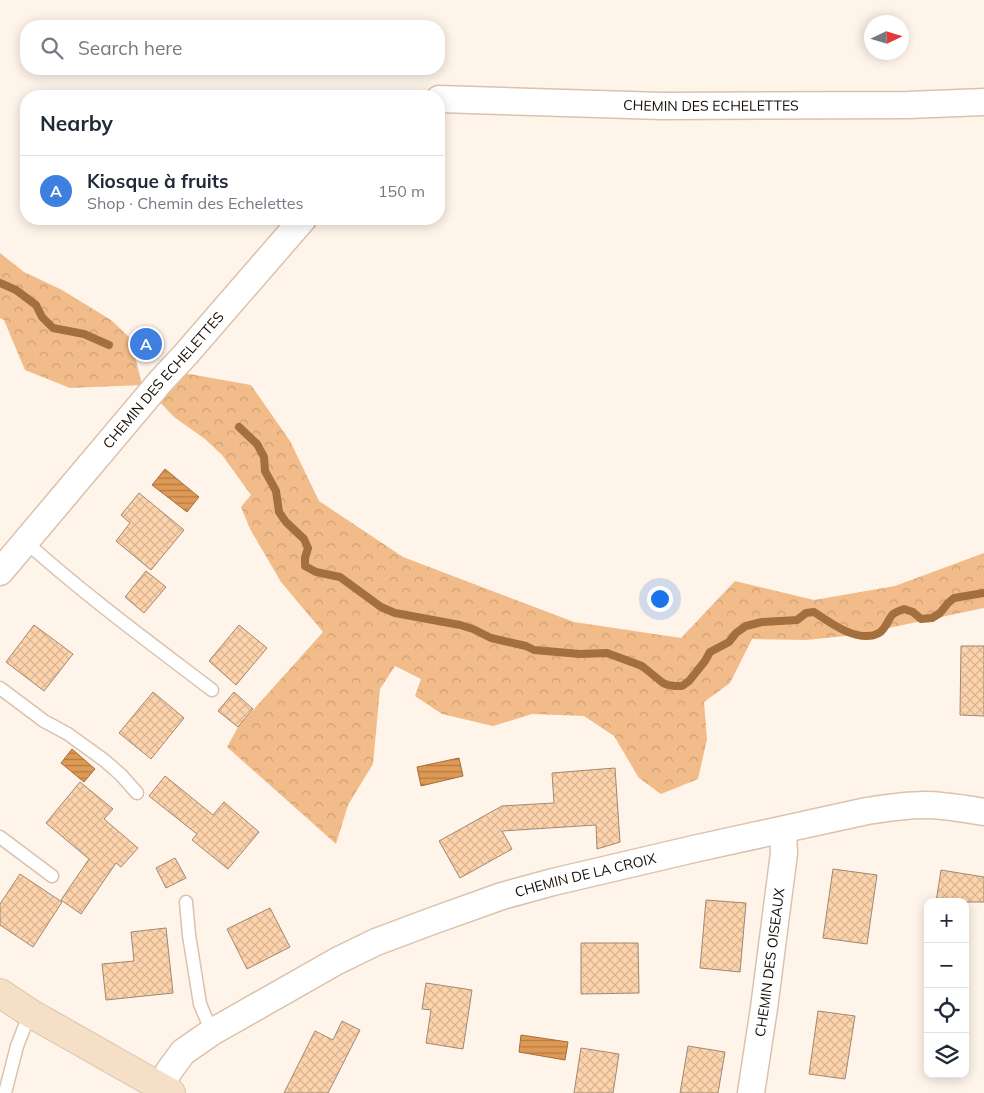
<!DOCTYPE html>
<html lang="en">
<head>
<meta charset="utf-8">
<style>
  :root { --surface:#fff; --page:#f2f2f3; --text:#1f2937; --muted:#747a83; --line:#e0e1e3; --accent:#7c3aed }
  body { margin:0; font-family:Mulish,sans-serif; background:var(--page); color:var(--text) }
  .controls { position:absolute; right:15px; bottom:15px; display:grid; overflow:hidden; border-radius:10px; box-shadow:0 2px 12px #0003 }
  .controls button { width:45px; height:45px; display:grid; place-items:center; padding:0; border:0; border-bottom:1px solid var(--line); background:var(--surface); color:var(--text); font:25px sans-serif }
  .compass { position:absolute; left:864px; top:15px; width:45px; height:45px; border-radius:50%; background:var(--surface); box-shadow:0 2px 12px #0003; rotate:86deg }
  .you { position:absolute; left:659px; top:598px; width:18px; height:18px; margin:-12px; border:4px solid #fff; border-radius:50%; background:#1a73e8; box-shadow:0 0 0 8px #1a73e833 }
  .badge { display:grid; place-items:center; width:32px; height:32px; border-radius:50%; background:var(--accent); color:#fff; font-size:16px; font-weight:700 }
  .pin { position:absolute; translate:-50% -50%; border:2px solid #fff; box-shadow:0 1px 5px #0006 }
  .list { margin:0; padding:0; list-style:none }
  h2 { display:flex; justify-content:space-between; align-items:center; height:65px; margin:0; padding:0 20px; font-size:21px }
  h2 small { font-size:16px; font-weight:400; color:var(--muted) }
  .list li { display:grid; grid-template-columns:32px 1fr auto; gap:15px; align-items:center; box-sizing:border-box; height:70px; padding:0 20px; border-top:1px solid var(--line) }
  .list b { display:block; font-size:19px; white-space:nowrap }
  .list p { margin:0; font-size:16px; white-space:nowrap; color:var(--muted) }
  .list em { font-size:16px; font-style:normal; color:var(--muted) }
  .icon { flex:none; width:28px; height:28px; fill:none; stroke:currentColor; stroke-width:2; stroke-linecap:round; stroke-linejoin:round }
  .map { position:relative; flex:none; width:984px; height:1093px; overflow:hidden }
  .search { position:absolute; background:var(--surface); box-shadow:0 2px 12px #0003; left:20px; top:20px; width:425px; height:55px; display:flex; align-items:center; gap:12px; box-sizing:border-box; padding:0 18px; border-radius:20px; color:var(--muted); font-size:19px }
  .panel { position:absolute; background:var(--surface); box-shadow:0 2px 12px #0003; left:20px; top:90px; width:425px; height:135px; border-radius:20px }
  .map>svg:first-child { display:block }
</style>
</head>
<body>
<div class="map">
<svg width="984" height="1093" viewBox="0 0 984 1093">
  <defs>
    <pattern id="forest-crowns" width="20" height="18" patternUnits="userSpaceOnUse" patternTransform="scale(1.25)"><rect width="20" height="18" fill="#f1bc89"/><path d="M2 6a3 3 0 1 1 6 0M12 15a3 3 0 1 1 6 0" fill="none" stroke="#cea075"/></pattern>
    <pattern id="water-rules" width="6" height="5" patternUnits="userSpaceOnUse" patternTransform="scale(1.25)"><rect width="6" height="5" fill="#de9954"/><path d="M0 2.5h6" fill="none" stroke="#b37b44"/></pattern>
    <pattern id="building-cross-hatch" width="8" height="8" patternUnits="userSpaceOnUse" patternTransform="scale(1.25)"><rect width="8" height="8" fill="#fdd3ab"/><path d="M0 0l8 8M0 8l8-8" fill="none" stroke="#d8b492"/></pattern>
  </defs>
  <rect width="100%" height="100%" fill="#fef4ea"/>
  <!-- forest -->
  <g fill="url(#forest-crowns)">
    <polygon points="0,253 24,272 62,290 111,320 131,339 142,385 70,388 25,370 4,320 0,318"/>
    <polygon points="178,372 251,385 290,441 319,501 403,557 574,622 681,638 735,581 814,600 895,586 984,553 984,608 855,635 806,640 752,639 730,683 704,702 707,739 698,779 661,794 639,778 614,736 584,716 532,714 493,726 442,714 415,696 421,679 395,666 380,689 373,764 348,805 336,844 227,747 238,727 323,632 281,582 250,529 241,507 251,495 222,455 205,439 174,417 155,397"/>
  </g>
  <!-- water -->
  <g fill="url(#water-rules)" stroke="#a26f3d">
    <polygon points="165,469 199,497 187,512 152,485"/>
    <polygon points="72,749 95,769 84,782 61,763"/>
    <polygon points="459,758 463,776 421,786 417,767"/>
    <polygon points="521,1035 568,1042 565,1060 519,1052"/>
  </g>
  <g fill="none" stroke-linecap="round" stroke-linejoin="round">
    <!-- stream -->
    <g stroke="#a26f3d" stroke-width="8">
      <polyline points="0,283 16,290 36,305 42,317 53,328 84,334 109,345"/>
      <path d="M239 427 257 444 264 457 265 471 276 491 279 512 286 522 304 539 308 548 305 558V566L316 572 340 577 381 607 395 613 460 625 473 629 491 638 526 646 534 650 580 654 607 653 642 666 663 683 668 685 675 686H682L689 681 705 661 710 652 729 642 736 633 746 626 762 622 797 620 806 613 814 612C830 623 859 644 879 633 886 629 888 619 893 614 896 612 901 610 904 609L913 612 921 619 932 618 940 613 948 603 954 598 984 593"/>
    </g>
  </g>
  <!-- building -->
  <g fill="url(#building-cross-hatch)" stroke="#a08973">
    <polygon points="139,493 184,530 151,570 116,541 130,523 121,515"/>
    <polygon points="146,571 166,587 144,613 125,597"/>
    <polygon points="34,625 73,654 44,691 6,662"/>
    <polygon points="239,625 267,648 236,685 209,661"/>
    <polygon points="961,646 984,646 984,716 960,715"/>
    <polygon points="153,692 184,718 151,759 119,733"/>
    <polygon points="234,692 253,709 238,727 218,711"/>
    <polygon points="615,768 620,842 597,849 596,825 502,831 512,849 460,878 439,841 502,806 554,803 552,773"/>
    <polygon points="165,776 213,815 224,802 259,832 228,869 192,840 197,834 149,796"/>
    <polygon points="80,782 113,809 104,819 138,848 121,867 116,863 81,914 61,900 89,859 46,823"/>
    <polygon points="175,858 186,878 166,888 156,868"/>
    <polygon points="833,869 877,875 867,944 823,938"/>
    <polygon points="941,870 984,877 984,902 936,902"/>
    <polygon points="20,874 62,902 33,947 0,925 0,904"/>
    <polygon points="706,900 746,903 740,972 700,968"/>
    <polygon points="270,908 290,947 247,969 227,929"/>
    <polygon points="166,928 173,993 106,1000 102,964 134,961 131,932"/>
    <polygon points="581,943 638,943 639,993 581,994"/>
    <polygon points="426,983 472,990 463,1049 426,1043 431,1010 422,1009"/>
    <polygon points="818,1011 855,1016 845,1079 809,1074"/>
    <polygon points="342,1021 360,1030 328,1093 284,1093 315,1031 333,1040"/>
    <polygon points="688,1046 725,1052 718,1093 680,1093"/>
    <polygon points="581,1048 619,1054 613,1093 574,1093"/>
  </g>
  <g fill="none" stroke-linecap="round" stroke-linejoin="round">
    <defs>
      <g id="service">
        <path d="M26 542C85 595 149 642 212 690"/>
        <polyline points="0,688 44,721 68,734 104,760 121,775 137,793"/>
        <polyline points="0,837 52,876"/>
        <polyline points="186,902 189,935 200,1004 212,1032"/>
        <polyline points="5,1093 17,1046 30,1013"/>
      </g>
      <g id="minor">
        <path id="s1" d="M439 99 662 106 908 105 984 102"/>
        <path id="s2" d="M0 572 160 382 186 354 303 219"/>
        <path id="s3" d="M161 1088 169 1071 183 1052 212 1032 337 961 376 942 432 921 502 896 553 882 698 848 867 811C886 808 906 805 925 805 945 805 965 809 984 812"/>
        <path id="s4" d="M751 1093 764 1008 784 853 783 830"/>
      </g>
      <polyline id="secondary" points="0,993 30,1013 171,1093"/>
    </defs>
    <!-- service casing -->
    <use href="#service" stroke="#dbc2ac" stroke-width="15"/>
    <!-- minor casing -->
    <use href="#minor" stroke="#dbc2ac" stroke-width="29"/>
    <!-- secondary casing -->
    <use href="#secondary" stroke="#dbc2ac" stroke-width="30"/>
    <!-- service -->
    <use href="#service" stroke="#fff" stroke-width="12"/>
    <!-- minor -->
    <use href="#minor" stroke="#fff" stroke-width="26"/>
    <!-- secondary -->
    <use href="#secondary" stroke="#f5dfc6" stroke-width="28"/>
  </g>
  <g text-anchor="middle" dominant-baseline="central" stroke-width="4" stroke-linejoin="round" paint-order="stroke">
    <!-- street labels -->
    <g font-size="14" fill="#150d06" stroke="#fef4ea">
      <text stroke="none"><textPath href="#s1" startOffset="272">CHEMIN DES ECHELETTES</textPath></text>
      <text stroke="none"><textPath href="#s2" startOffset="252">CHEMIN DES ECHELETTES</textPath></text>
      <text stroke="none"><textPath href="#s3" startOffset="485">CHEMIN DE LA CROIX</textPath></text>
      <text stroke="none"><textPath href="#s4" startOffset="132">CHEMIN DES OISEAUX</textPath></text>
    </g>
  </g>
</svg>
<div class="controls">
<button>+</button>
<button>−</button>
<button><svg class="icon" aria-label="locate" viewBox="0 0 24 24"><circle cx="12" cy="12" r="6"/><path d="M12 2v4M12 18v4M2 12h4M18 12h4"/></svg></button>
<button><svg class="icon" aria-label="layers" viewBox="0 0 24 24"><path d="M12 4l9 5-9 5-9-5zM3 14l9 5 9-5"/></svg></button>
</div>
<svg class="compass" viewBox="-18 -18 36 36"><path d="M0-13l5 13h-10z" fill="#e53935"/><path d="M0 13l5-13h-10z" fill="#747a83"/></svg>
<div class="you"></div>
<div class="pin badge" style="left:146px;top:344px;background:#3f7fe0">A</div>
<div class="search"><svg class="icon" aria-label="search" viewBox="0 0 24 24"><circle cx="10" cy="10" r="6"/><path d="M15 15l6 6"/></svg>Search here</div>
<section class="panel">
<h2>Nearby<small></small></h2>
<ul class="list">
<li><span class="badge" style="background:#3f7fe0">A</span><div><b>Kiosque à fruits</b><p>Shop · Chemin des Echelettes</p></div><em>150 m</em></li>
</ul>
</section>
</div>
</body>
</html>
